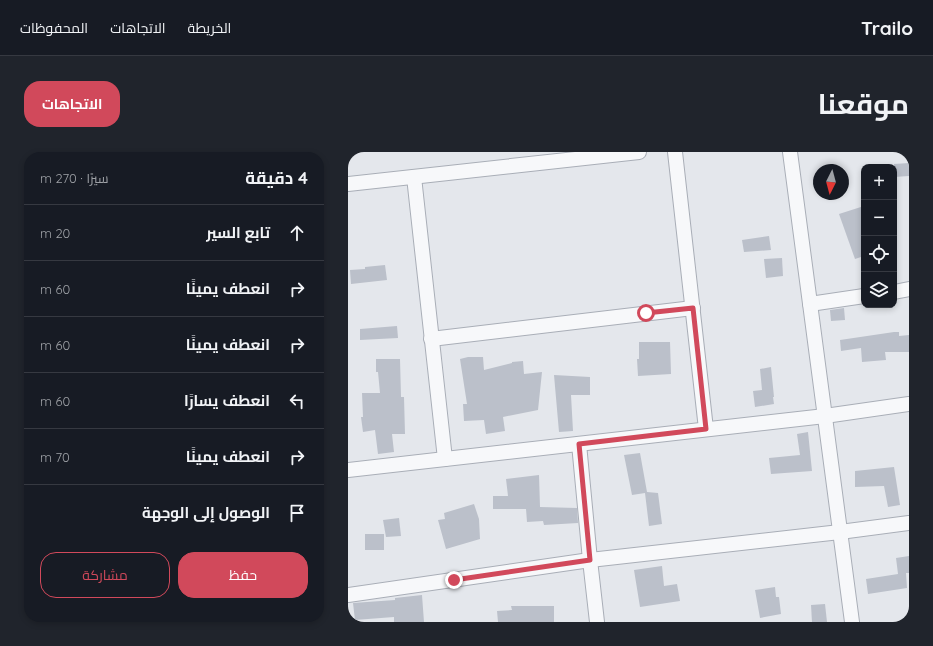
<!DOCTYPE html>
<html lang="ar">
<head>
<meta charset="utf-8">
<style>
  :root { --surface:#171b24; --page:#20242c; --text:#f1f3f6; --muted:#9ea1a6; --line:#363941; --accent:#d1495b }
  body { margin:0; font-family:Quicksand,Cairo,sans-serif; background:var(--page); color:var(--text); direction:rtl }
  .controls { position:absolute; right:12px; top:12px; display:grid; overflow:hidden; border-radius:8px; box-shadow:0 2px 6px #0003 }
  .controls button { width:36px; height:36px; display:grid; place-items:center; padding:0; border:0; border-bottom:1px solid var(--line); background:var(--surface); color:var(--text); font:20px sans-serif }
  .compass { position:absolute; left:465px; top:12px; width:36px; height:36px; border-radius:50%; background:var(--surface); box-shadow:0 2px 6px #0003; rotate:186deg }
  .stop { position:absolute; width:12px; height:12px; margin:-9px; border:3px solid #d1495b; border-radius:50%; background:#fff }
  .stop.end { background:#d1495b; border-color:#fff; box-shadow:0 1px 4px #0008 }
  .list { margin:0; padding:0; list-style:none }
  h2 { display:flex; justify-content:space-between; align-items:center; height:52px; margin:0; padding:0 16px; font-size:17px }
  h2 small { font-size:13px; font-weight:400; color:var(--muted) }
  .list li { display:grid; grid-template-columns:26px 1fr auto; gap:12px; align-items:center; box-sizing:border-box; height:56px; padding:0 16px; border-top:1px solid var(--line) }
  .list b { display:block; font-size:15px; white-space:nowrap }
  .list em { font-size:13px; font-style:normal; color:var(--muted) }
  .actions { display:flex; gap:8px; padding:12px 16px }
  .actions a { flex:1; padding:9px 0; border:1px solid var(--accent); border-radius:16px; text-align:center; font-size:14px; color:var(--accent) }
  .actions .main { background:var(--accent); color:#fff }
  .icon { flex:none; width:22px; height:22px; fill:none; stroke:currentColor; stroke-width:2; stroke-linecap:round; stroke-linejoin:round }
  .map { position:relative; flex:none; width:561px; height:470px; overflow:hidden; direction:ltr; border-radius:16px }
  header { display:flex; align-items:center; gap:24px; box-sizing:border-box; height:56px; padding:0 20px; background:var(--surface); border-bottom:1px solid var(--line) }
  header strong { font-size:19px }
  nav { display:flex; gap:22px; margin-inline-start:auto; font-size:14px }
  .intro { display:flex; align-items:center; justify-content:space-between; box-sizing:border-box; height:96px; padding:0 24px }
  h1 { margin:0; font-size:28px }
  .button { padding:10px 18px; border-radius:16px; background:var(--accent); color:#fff; font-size:14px; font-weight:700 }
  main { display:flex; gap:24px; padding:0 24px }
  aside { flex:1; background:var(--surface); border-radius:16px; box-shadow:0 2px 6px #0003 }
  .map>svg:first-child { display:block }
</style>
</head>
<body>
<header>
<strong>Trailo</strong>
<nav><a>الخريطة</a><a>الاتجاهات</a><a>المحفوظات</a></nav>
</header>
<div class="intro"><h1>موقعنا</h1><a class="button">الاتجاهات</a></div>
<main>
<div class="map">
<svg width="561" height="470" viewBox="0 0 561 470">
  <rect width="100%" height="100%" fill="#e4e7ec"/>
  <!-- building -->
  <g fill="#bbc0ca">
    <polygon points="561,11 561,24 546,25 546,12"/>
    <polygon points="516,54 516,104 507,107 491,62"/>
    <polygon points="421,84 423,98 396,100 394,88"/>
    <polygon points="434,106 435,124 418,126 416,107"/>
    <polygon points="37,113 39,128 3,132 2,118 17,117 17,115"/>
    <polygon points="496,156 497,168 483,169 482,158"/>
    <polygon points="49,174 50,186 12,188 12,177"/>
    <polygon points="546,180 551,180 551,184 561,183 561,200 537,200 538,208 514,210 513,196 493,199 492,188"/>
    <polygon points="291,190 322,190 323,222 290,224 289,207 291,207"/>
    <polygon points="120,205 135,205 136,218 164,211 164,210 175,209 176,222 194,220 190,258 155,265 157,279 138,282 136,268 116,269 115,252 119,252 112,207"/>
    <polygon points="28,207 52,207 53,245 56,245 57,282 44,282 46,300 30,302 27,278 15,280 13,265 15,265 14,241 32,241 30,220 28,220"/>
    <polygon points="423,215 426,245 425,245 426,252 407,255 405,239 414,238 412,217"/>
    <polygon points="206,223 242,225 242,243 223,243 225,279 211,280"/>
    <polygon points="460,280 464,319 423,322 421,306 452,303 449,282"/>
    <polygon points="292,301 299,340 310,341 314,372 301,374 297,341 284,343 276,303"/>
    <polygon points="546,315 552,353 540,355 536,334 507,335 507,319"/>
    <polygon points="191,323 192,355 229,356 230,371 196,373 195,369 179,370 178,357 145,357 145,344 160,344 158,327"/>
    <polygon points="126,352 131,367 132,387 98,397 90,368 97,367 96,361"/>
    <polygon points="51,366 53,384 38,385 35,368"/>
    <rect x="17" y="382" width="19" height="16"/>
    <polygon points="561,404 561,421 558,421 559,436 520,442 518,427 550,422 548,406"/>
    <polygon points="314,414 316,434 329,432 332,449 292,455 286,418"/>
    <polygon points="427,435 428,445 431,445 433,462 412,466 407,438"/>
    <polygon points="74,443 76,470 46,470 46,465 7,468 5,451 47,448 47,446"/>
    <polygon points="477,452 479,470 464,470 463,453"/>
    <polygon points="163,454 206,454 206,470 150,470 149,459 164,458"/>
  </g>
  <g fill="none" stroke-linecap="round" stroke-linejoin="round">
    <defs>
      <g id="minor">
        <polyline points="327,0 358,277"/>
        <polyline points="442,0 504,470"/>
        <polyline points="66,25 97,307"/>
        <polyline points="0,32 291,0"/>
        <polyline points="546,140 561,137"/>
        <polyline points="462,152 516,144"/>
        <polyline points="83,187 345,156"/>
        <polyline points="231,292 242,408 249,470"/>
        <polyline points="0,318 477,264 561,252"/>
        <polyline points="0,443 242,408 492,380 561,371"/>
      </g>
    </defs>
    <!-- minor casing -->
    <use href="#minor" stroke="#a9aeb7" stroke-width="16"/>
    <!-- minor -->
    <use href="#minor" stroke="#f7f8fa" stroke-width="14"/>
  </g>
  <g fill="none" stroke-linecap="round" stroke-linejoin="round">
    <!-- route -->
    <polyline stroke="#d1495b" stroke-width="5" points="106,428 242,408 231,292 358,277 345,156 298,161"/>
  </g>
</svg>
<div class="controls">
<button>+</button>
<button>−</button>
<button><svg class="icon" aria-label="locate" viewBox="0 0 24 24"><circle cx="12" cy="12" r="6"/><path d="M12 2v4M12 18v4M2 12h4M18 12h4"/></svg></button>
<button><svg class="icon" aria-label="layers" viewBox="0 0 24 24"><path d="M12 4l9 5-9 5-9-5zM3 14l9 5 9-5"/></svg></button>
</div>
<svg class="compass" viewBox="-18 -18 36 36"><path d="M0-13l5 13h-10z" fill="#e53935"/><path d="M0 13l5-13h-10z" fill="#9ea1a6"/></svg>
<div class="stop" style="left:298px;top:161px"></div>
<div class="stop end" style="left:106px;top:428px"></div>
</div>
<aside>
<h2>4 دقيقة<small>سيرًا · 270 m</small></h2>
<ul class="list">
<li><svg class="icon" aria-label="ahead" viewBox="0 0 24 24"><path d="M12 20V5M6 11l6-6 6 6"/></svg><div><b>تابع السير</b></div><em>20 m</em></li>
<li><svg class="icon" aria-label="right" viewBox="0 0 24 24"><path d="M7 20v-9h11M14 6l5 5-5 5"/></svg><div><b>انعطف يمينًا</b></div><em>60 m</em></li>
<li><svg class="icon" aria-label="right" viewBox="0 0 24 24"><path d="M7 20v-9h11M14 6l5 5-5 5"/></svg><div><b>انعطف يمينًا</b></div><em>60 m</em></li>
<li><svg class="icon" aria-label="left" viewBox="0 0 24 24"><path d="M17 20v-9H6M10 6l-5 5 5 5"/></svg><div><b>انعطف يسارًا</b></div><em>60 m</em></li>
<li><svg class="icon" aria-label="right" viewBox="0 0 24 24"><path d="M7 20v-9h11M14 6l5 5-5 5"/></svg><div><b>انعطف يمينًا</b></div><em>70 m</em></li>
<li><svg class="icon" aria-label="arrive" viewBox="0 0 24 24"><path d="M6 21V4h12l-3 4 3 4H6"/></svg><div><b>الوصول إلى الوجهة</b></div></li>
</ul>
<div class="actions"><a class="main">حفظ</a><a>مشاركة</a></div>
</aside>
</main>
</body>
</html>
